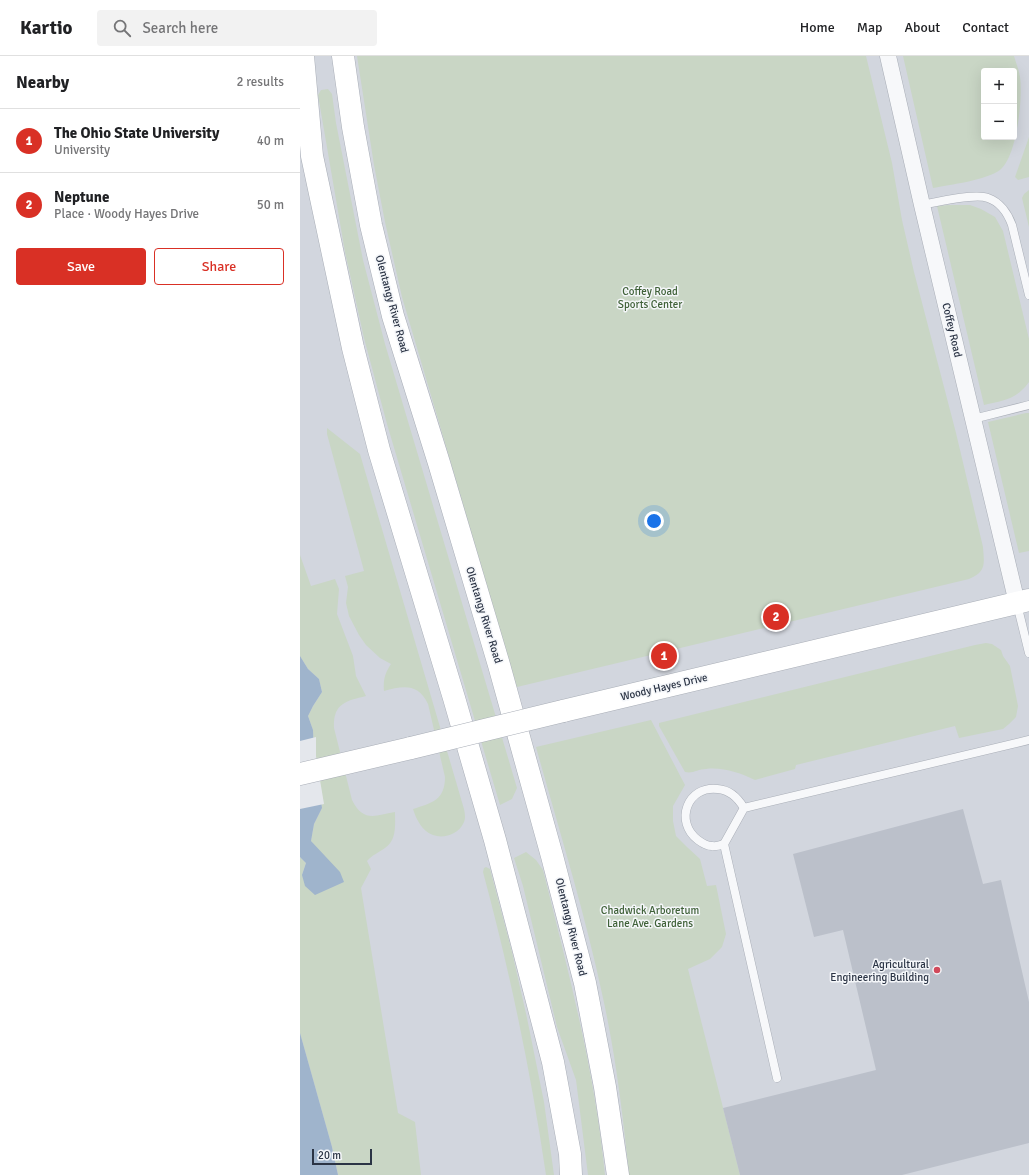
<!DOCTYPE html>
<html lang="en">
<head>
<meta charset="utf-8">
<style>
  :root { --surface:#fff; --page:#f2f2f2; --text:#202124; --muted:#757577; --line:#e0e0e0; --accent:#d93025 }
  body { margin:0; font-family:Signika,sans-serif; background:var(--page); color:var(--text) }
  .controls { position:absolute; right:12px; top:12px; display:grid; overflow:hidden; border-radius:4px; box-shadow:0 4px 16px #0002 }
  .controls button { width:36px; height:36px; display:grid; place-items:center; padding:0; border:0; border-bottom:1px solid var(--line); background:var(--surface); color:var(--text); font:20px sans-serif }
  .scale { position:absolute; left:12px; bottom:10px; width:60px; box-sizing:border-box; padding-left:4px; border:2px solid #2b3445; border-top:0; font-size:11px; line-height:14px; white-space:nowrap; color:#2b3445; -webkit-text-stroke:3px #f4f6f9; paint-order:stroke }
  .you { position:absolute; left:354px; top:465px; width:14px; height:14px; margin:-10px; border:3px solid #fff; border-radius:50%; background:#1a73e8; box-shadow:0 0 0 6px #1a73e833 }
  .badge { display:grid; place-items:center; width:26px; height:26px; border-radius:50%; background:var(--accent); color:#fff; font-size:13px; font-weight:700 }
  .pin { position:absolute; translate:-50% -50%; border:2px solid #fff; box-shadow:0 1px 4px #0006 }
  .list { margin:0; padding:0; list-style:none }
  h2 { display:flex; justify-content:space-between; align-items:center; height:52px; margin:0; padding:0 16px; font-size:17px }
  h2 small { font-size:13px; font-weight:400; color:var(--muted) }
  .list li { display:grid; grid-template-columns:26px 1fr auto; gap:12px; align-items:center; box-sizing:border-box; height:64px; padding:0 16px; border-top:1px solid var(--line) }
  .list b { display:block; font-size:15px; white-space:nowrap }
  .list p { margin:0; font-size:13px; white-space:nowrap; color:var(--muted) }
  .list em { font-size:13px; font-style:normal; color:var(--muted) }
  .actions { display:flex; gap:8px; padding:12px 16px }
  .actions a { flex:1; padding:9px 0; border:1px solid var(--accent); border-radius:4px; text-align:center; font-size:14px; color:var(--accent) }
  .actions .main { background:var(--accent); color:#fff }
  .icon { flex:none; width:22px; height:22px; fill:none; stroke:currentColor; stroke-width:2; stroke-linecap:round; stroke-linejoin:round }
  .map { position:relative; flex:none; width:729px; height:1119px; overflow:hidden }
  header { display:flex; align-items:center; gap:24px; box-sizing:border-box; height:56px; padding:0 20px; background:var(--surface); border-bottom:1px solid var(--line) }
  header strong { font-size:19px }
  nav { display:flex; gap:22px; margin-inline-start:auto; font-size:14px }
  .search { width:280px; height:36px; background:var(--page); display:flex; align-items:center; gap:10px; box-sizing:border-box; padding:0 14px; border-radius:4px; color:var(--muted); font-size:15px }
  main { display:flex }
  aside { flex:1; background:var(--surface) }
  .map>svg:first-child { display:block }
</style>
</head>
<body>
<header>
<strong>Kartio</strong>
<div class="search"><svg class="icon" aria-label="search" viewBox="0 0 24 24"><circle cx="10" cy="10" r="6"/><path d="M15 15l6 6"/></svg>Search here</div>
<nav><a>Home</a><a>Map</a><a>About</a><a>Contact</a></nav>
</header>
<main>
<aside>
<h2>Nearby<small>2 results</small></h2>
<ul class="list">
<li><span class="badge">1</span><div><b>The Ohio State University</b><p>University</p></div><em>40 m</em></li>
<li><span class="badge">2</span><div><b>Neptune</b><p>Place · Woody Hayes Drive</p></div><em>50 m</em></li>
</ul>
<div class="actions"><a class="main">Save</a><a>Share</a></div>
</aside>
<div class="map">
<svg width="729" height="1119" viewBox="0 0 729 1119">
  <rect width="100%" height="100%" fill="#e4e7ec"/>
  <!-- built -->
  <path fill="#d2d6de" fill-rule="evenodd" d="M0 0H729V1119H0ZM684 15H714V81H684Z"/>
  <!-- green -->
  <g fill="#c9d6c5" fill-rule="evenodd">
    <path d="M57 0H566L592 107 602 164 614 216 656 377 683 491C684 507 687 516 669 523L217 631 102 241 85 166 74 109Z"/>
    <path d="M603 0H714C716 7 719 14 720 21 723 41 717 101 700 114 687 124 649 129 633 132ZM684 15H714V81H684Z"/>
    <polygon points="28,33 32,38 36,67 63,204 85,288 217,732 212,743 200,749 87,368 64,282 45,196 18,39 21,34"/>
    <polygon points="729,81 729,121 718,124 715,121"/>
    <polygon points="729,134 729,171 722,142 724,138"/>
    <path d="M649 149H670L681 153 695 161 703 175 729 283V326C716 344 704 344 684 349L637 150Z"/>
    <polygon points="726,357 729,357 729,495 719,497 688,366"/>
    <path d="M27 372 60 398 164 753C165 758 166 763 163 768 158 778 144 783 133 779 122 775 116 763 113 753 132 747 145 744 145 721L128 648C118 627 103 630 84 635 83 624 85 617 91 608L80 602 66 589 59 579 49 560 46 547 48 531 45 520 64 515 27 378Z"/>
    <path d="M0 499 11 530 35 523 39 533 37 558 53 600 56 620 66 640C45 645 33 648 34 672L52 744C63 766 74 760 95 756 95 769 97 784 85 792 78 797 72 799 67 805L71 813 61 832 98 1057 115 1066 121 1119H38L32 1091 0 977V801L6 807 2 819 18 794 11 785 14 768 22 752 14 700 13 674 8 660 13 650 22 636 19 623 8 613 0 600Z"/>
    <path d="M686 587 692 588 701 594 703 600 710 610 718 650 716 661 709 668 703 673 659 682 655 670 496 709 495 713 455 724C440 717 423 711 406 713 398 713 393 718 385 716L359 670V667L675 589Z"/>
    <path d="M351 664 385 729 373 750V765L376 780 387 791 400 803 407 830 416 829 426 878 422 891 410 903 388 913 440 1119H329C323 1060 316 1001 303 942 285 857 259 774 236 691Z"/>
    <path d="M226 796 236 804 243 814C268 914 295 1016 305 1119H288L276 1024 257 971 223 830 214 802Z"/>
    <path d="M186 811 190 813 212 896 227 962 244 1046 254 1119H246C231 1017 210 916 183 816L184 812Z"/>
  </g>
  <!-- water -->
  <g fill="#9fb4cc">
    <polygon points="0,600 8,613 19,623 22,636 13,650 8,660 13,674 14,700 22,752 14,768 11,785 40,816 44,826 15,839 5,830 2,819 6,807 0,801"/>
    <polygon points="0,977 32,1091 38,1119 0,1119"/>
  </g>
  <!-- pier -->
  <polygon fill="#e4e7ec" points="16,681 16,700 24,748 0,753 0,685"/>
  <!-- building -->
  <polygon fill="#bbc0ca" points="663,753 683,828 701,824 729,946 729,1087 602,1119 440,1119 423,1052 576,1014 543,874 514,881 493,798"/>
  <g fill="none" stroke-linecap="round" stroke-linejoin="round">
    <defs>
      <g id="lane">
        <path d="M622 149C637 146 675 137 688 142 700 146 708 158 712 169L729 239"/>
        <polyline points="673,363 729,349"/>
        <polyline points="717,548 729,597"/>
        <path d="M424 788C421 789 416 791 412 790 408 790 402 787 398 784 374 766 387 729 418 733 430 734 438 742 444 752"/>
        <polyline points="477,1022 424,788 444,752 729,684"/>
      </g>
      <polyline id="street" points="588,0 622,149 717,547"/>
      <g id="secondary">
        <polyline points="3,0 12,100 53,292 79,394 154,642 195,784 253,1006 270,1098 271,1119"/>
        <polyline points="43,0 53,71 71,169 93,260 139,407 199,609 252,800 285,927 305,1031 318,1119"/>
        <polyline points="263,655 729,544"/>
        <polyline points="0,718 111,692"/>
      </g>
    </defs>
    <!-- lane casing -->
    <use href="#lane" stroke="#a9aeb7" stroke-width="9"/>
    <!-- street casing -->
    <use href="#street" stroke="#a9aeb7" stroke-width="17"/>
    <!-- secondary casing -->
    <use href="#secondary" stroke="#a9aeb7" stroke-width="23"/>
    <!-- lane -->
    <use href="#lane" stroke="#f7f8fa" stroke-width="8"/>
    <!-- street -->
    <use href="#street" stroke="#f7f8fa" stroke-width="16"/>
    <!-- secondary -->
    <use href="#secondary" stroke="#fff" stroke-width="22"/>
    <defs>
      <polyline id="secondary-bridge" points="111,692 263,655"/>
    </defs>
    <!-- secondary-bridge casing -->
    <use href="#secondary-bridge" stroke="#a9aeb7" stroke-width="23" stroke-linecap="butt"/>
    <!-- secondary-bridge -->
    <use href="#secondary-bridge" stroke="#fff" stroke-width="22"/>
  </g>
  <!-- markers -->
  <circle fill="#d1495b" stroke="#f4f6f9" stroke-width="1.5" cx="637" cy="914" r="4"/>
  <g text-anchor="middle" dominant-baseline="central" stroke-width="3" stroke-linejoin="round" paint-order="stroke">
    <!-- park labels -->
    <g font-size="11" fill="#3f6138" stroke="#f4f6f9">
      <text x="350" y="235">Coffey Road<tspan x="350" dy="13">Sports Center</tspan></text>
      <text x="350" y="854">Chadwick Arboretum<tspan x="350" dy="13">Lane Ave. Gardens</tspan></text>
    </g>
    <!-- street labels -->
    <g font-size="11" fill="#2b3445" stroke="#f4f6f9">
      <text transform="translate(92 248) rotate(75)">Olentangy River Road</text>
      <text transform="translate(652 274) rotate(77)">Coffey Road</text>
      <text transform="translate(184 559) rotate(73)">Olentangy River Road</text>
      <text transform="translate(364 631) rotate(-13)">Woody Hayes Drive</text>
      <text transform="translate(271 871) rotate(76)">Olentangy River Road</text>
    </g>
    <!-- poi labels -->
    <g font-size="11" fill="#2b3445" stroke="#f4f6f9" text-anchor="end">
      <text x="629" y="908">Agricultural<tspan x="629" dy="13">Engineering Building</tspan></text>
    </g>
  </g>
</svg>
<div class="controls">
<button>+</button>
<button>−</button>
</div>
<div class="scale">20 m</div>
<div class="you"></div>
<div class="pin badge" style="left:364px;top:600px">1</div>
<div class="pin badge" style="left:476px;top:561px">2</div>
</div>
</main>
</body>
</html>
